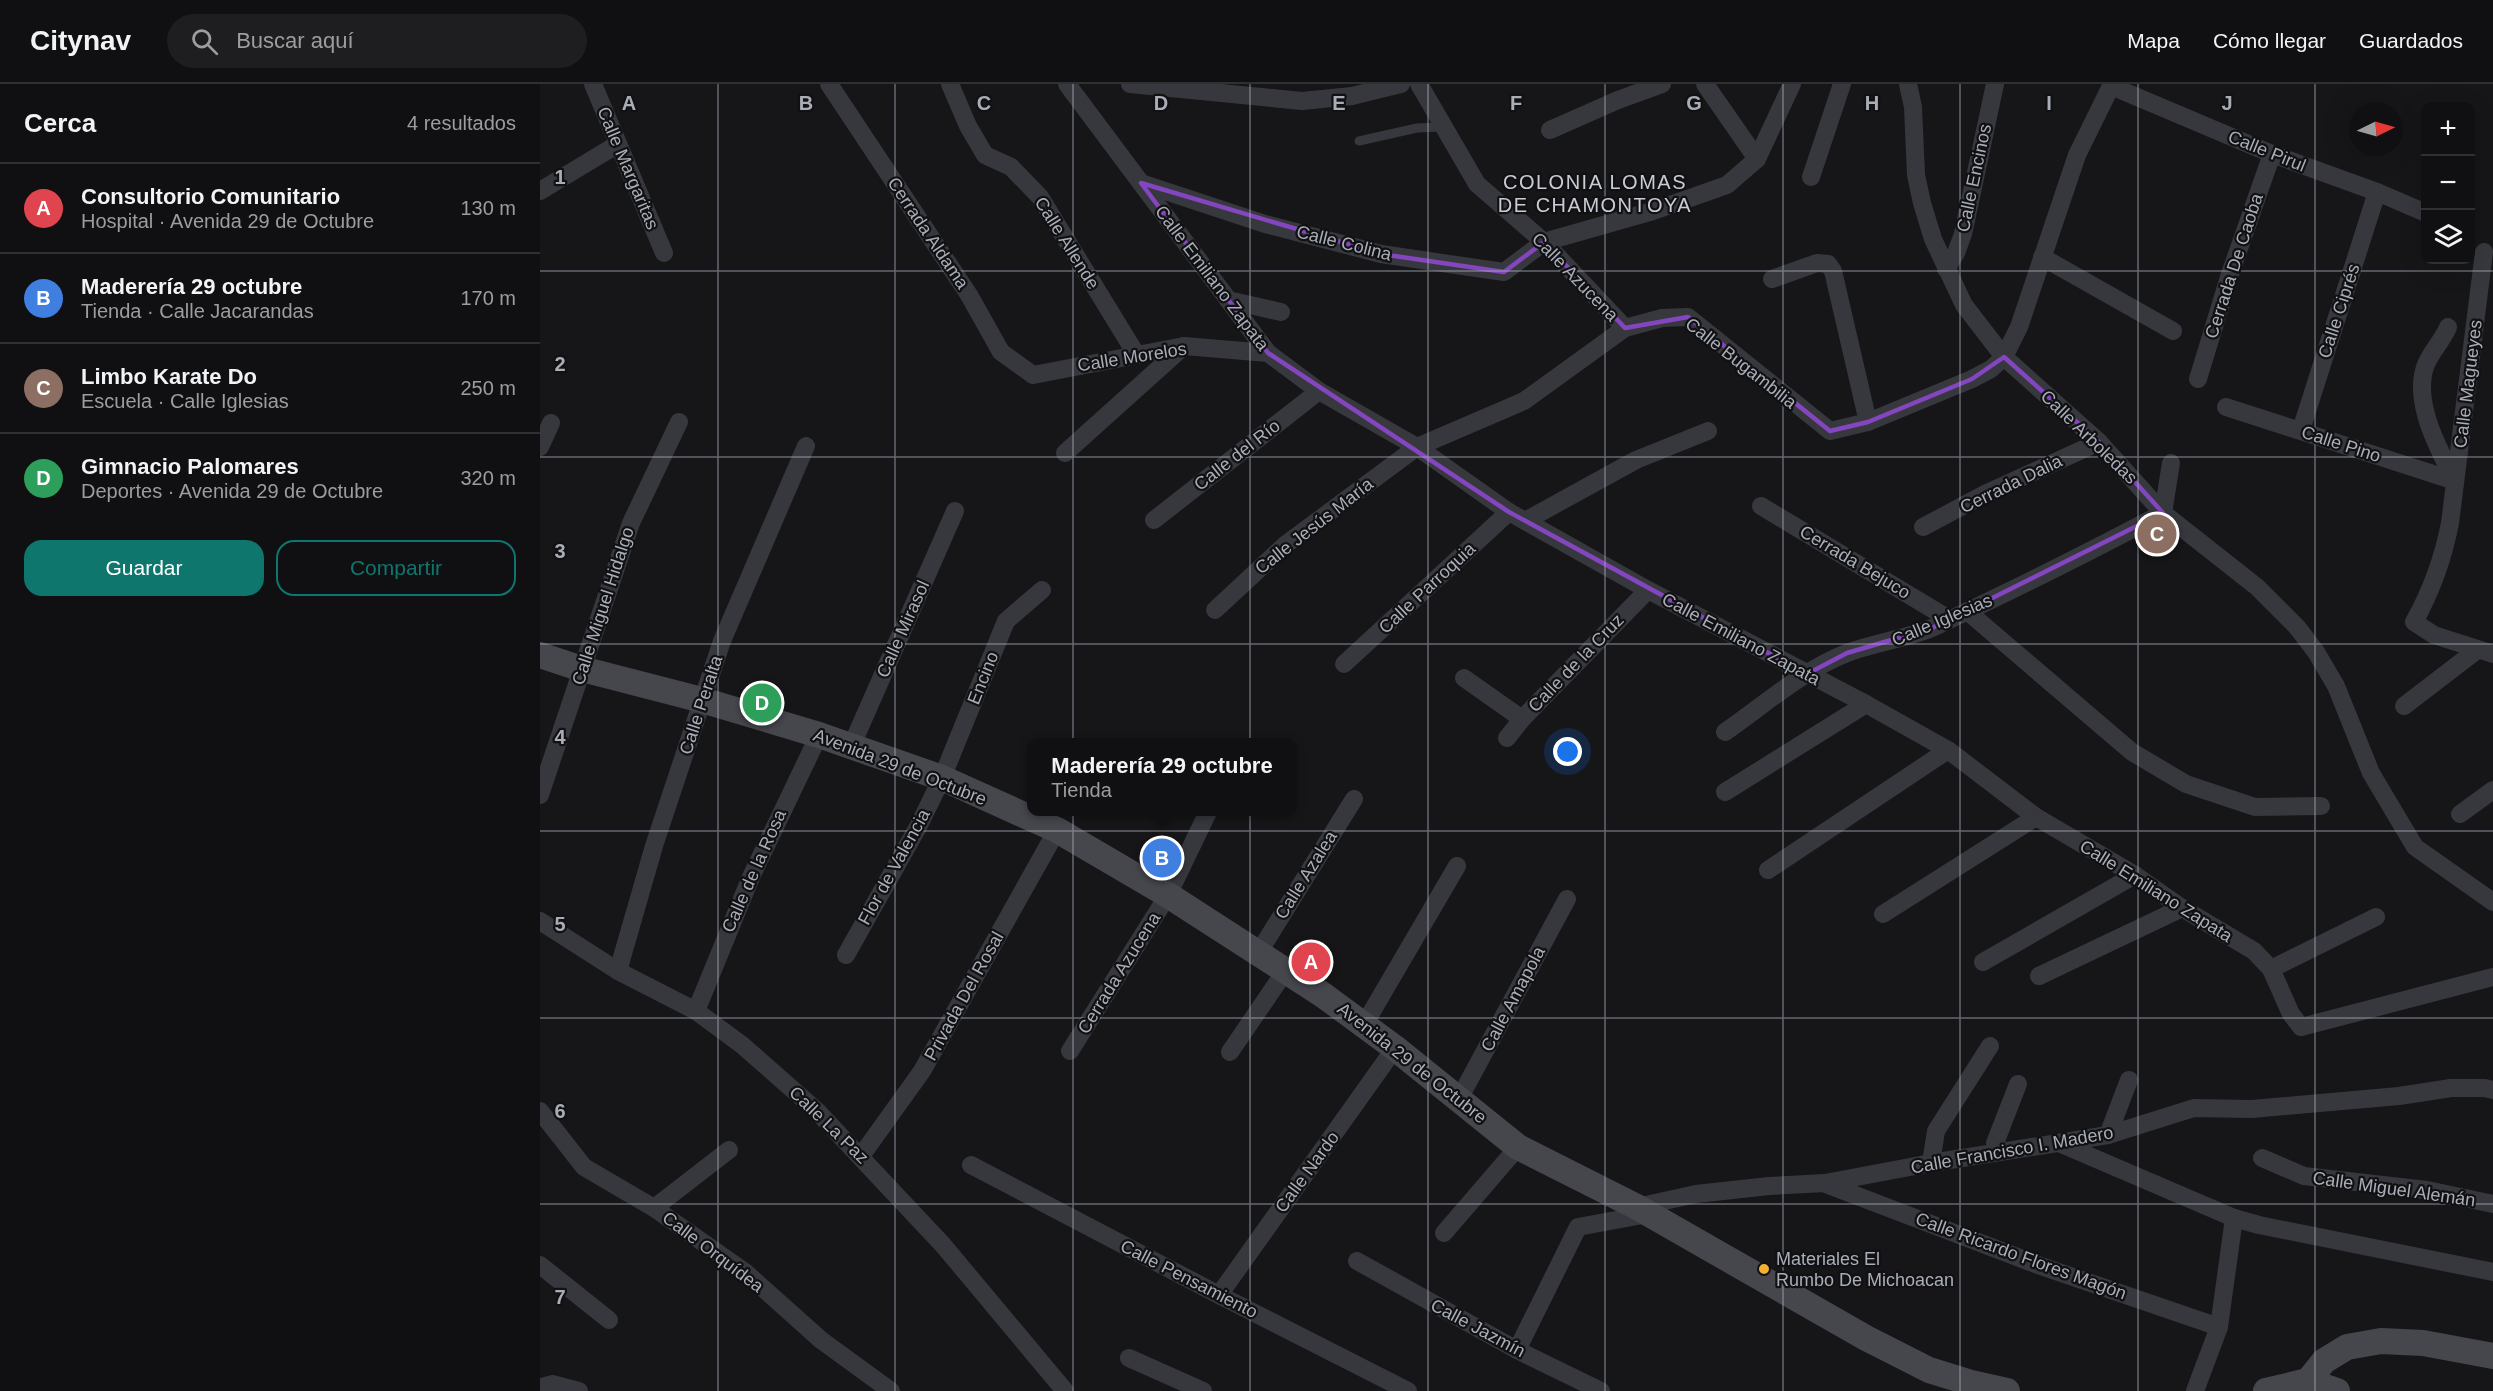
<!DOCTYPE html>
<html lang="es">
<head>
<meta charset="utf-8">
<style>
  :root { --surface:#101012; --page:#1e1e20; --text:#f1f3f6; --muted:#9c9d9f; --line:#303032; --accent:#0f766e }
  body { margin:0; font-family:Helvetica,sans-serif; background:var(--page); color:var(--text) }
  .controls { position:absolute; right:18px; top:18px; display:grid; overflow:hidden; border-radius:12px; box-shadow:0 6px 24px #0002 }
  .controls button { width:54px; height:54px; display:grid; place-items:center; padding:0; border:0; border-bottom:2px solid var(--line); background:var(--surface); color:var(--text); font:30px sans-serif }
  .compass { position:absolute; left:1809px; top:18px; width:54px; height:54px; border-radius:50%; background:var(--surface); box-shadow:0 6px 24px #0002; rotate:85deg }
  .you { position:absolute; left:1028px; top:668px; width:21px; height:21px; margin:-15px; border:4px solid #fff; border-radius:50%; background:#1a73e8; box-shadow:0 0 0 9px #1a73e833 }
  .badge { display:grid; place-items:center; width:39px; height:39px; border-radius:50%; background:var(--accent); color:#fff; font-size:20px; font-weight:700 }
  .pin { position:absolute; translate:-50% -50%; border:3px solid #fff; box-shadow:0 2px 6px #0006 }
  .popup { position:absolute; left:487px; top:654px; width:270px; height:78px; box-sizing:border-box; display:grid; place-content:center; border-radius:12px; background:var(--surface); filter:drop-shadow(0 2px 4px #0005); font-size:20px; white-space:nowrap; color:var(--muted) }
  .popup b { font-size:22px; color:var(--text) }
  .popup::after { content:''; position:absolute; left:50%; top:100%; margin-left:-12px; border:12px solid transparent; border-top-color:var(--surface) }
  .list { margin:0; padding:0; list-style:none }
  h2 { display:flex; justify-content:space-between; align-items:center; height:78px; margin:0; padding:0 24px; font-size:26px }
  h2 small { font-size:20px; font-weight:400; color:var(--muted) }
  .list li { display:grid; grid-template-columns:39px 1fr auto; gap:18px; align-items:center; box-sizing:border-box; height:90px; padding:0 24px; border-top:2px solid var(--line) }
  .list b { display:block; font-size:22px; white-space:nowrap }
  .list p { margin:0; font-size:20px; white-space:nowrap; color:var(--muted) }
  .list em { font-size:20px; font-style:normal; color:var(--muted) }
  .actions { display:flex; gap:12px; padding:18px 24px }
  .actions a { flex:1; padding:14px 0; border:2px solid var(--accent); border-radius:18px; text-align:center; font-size:21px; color:var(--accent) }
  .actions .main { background:var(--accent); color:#fff }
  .icon { flex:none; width:33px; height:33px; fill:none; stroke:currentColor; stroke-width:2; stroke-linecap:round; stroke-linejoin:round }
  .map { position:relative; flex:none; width:1953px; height:1307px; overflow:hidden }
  header { display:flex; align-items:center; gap:36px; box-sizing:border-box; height:84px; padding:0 30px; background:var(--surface); border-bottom:2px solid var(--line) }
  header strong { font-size:28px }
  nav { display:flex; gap:33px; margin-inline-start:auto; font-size:21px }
  .search { width:420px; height:54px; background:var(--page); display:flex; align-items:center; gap:15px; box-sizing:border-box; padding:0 21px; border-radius:33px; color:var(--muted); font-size:22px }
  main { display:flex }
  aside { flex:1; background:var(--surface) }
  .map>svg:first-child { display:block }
</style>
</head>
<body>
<header>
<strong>Citynav</strong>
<div class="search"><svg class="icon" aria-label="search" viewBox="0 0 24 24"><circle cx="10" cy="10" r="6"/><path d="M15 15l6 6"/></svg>Buscar aquí</div>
<nav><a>Mapa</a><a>Cómo llegar</a><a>Guardados</a></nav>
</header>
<main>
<aside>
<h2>Cerca<small>4 resultados</small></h2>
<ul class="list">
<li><span class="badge" style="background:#e0444e">A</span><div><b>Consultorio Comunitario</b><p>Hospital · Avenida 29 de Octubre</p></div><em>130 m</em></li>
<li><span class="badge" style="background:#3f7fe0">B</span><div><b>Maderería 29 octubre</b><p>Tienda · Calle Jacarandas</p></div><em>170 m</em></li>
<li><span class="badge" style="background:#8d6e63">C</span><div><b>Limbo Karate Do</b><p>Escuela · Calle Iglesias</p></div><em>250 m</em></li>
<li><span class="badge" style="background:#2e9e5b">D</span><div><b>Gimnacio Palomares</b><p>Deportes · Avenida 29 de Octubre</p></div><em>320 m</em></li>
</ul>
<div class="actions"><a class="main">Guardar</a><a>Compartir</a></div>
</aside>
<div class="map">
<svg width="1953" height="1307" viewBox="0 0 1953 1307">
  <rect width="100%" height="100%" fill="#161618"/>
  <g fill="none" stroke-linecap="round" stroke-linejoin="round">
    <!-- lane -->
    <polyline stroke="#37383d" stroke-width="9" points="819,57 877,44 902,43"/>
    <!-- street -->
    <g stroke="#37383d" stroke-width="18">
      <polyline points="53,0 124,169"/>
      <polyline points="289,0 429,211 461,268 493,291 644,262 728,269"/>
      <polyline points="410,0 428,42 445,71 471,83 500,113 596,270"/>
      <polyline points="527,0 728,269 779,307 877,363 969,428 1108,506 1326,620 1408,666 1496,733 1595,791 1642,824 1714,867 1731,885 1751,930 1761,943 1953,893"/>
      <polyline points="590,0 762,17 812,12 861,0"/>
      <polyline points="879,0 937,100 1004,158 1085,244"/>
      <polyline points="1165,0 1217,75"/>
      <polyline points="1368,0 1373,23 1376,91 1382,119 1393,155 1424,221 1464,273 1559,358 1623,429 1717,503 1757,543 1776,568 1796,602 1831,689 1875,763 1953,818"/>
      <polyline points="1571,2 1732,70 1837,108 1886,129"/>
      <polyline points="1010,46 1078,16 1122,0"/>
      <polyline points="1271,93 1302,0"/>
      <polyline points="601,99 725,140 841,170 964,188 1004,158 1113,127 1187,101 1217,75 1252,0"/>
      <polyline points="0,107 78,60"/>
      <path d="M1944 168 1910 439C1903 475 1892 506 1874 538L1894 551 1953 570"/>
      <polyline points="1502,173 1633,247"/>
      <polyline points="1406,185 1416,169 1423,150 1455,0"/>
      <polyline points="1232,195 1277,179 1288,180 1293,187 1328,338"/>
      <polyline points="688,216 741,228"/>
      <path d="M1908 243C1902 258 1890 268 1885 283 1873 319 1899 366 1915 397"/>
      <polyline points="1658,295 1689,193 1732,70"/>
      <polyline points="1686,323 1915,397"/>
      <polyline points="1761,346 1837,108"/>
      <polyline points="0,363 11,339"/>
      <polyline points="525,369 644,262"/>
      <polyline points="1221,422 1409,535"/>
      <polyline points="1623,429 1631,379"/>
      <polyline points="614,436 779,307"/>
      <polyline points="985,437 1096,376 1168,347"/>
      <polyline points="1383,443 1445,410 1559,358"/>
      <polyline points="675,526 745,461 877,363 984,317 1085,244 1122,234 1148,233 1290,347 1328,338 1432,295 1451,285 1464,273 1479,243 1537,71 1572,0"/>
      <polyline points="1427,527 1592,668 1646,700 1715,723 1781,722"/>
      <polyline points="804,580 969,428"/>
      <polyline points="924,594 982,635"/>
      <polyline points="1864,622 1937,566"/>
      <path d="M1185 648C1224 621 1263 586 1307 569 1336 558 1367 555 1394 543 1472 507 1547 469 1623 429"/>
      <polyline points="967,654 982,635 1108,506"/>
      <polyline points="311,663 415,427"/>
      <polyline points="1185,708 1326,620"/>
      <polyline points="0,711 91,439 139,338"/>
      <polyline points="1920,730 1953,706"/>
      <polyline points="1228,786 1408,666"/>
      <polyline points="1343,830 1496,733"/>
      <polyline points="0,837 78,887 156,927 202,961 277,1027 403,1161 525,1307"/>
      <polyline points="719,868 814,715"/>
      <polyline points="306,871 378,743 402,694 466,537 502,506"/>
      <polyline points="1443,878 1595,791"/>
      <polyline points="1731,885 1836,833"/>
      <polyline points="78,887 114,762 182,557 266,362"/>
      <polyline points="1499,892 1642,824"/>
      <polyline points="156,927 211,793 279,651"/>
      <polyline points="824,941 917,782"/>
      <polyline points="530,967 628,811 668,728"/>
      <polyline points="690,968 746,886"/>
      <polyline points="919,1015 1027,815"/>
      <polyline points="0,1027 44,1083 114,1124 205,1188 281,1256 351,1307"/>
      <polyline points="1568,1051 1589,996"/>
      <polyline points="1519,1059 1694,1134 1719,1141 1953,1188"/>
      <polyline points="1458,1068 1455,1059 1478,1000"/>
      <polyline points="321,1072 382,987 517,746"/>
      <polyline points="1722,1074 1764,1092 1887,1106 1953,1120"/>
      <polyline points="1391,1079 1396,1047 1450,962"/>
      <polyline points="431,1081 679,1211 868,1307"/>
      <polyline points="1286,1100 1498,1181 1679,1243"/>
      <polyline points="1097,1123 1156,1110 1229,1102 1285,1099 1391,1079 1568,1051 1654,1024 1712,1025 1859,1012 1911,1004 1945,1004 1953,1006"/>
      <polyline points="114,1124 189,1066"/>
      <polyline points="904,1149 978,1063"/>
      <polyline points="817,1177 977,1266 1061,1307"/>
      <polyline points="0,1181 69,1236"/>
      <polyline points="679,1211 855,964"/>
      <polyline points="977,1266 1038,1143 1108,1130"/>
      <polyline points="589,1274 663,1307"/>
      <polyline points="1,1307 2,1303 12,1300 39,1307"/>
      <polyline points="1655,1307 1679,1243 1694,1134"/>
    </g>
    <!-- secondary -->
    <g stroke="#45474d" stroke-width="26">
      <polyline points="0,571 42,585 162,616 279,651 402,694 517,746 628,811 783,911 855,964 978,1063 1097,1123 1326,1254 1389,1286 1431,1299 1467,1307"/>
      <polyline points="1768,1297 1797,1307"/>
      <polyline points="1726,1307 1768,1297 1784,1277 1807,1263 1841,1257 1883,1259 1953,1272"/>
    </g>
  </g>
  <!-- marked area -->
  <path fill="none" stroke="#8446be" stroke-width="4.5" stroke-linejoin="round" d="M601 99 841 170 964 188 1004 158 1085 244 1148 233 1290 347 1328 338 1432 295 1464 273 1559 358 1623 429 1392 544 1307 569 1267 590 969 428 728 269Z"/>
  <!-- grid -->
  <path fill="none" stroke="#a8adb8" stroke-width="1.5" stroke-opacity="0.55" d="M178 0V1307M355 0V1307M533 0V1307M710 0V1307M888 0V1307M1065 0V1307M1243 0V1307M1420 0V1307M1598 0V1307M1775 0V1307M0 187H1953M0 373H1953M0 560H1953M0 747H1953M0 934H1953M0 1120H1953"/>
  <!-- markers -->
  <circle fill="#f2b134" stroke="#111113" stroke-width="2" cx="1224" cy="1185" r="6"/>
  <g text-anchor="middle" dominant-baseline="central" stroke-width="4.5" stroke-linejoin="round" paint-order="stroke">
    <!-- street labels -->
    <g font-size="18" fill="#a8adb8" stroke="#111113">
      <text transform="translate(1727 67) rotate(22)">Calle Pirul</text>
      <text transform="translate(88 84) rotate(67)">Calle Margaritas</text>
      <text transform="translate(1434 94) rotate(-78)">Calle Encinos</text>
      <text transform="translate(388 149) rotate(56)">Cerrada Aldama</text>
      <text transform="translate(527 159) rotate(58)">Calle Allende</text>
      <text transform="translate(804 159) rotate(14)">Calle Colina</text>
      <text transform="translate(1694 182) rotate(-72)">Cerrada De Caoba</text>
      <text transform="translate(1035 193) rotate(46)">Calle Azucena</text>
      <text transform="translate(672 194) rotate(53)">Calle Emiliano Zapata</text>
      <text transform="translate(1799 227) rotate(-72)">Calle Ciprés</text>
      <text transform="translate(592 273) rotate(-9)">Calle Morelos</text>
      <text transform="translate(1201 279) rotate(38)">Calle Bugambilia</text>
      <text transform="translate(1928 300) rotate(-83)">Calle Magueyes</text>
      <text transform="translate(1549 353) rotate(44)">Calle Arboledas</text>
      <text transform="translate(1801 360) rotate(18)">Calle Pino</text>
      <text transform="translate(697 371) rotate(-38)">Calle del Río</text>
      <text transform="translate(1471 400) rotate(-26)">Cerrada Dalia</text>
      <text transform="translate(774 442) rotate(-38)">Calle Jesús María</text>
      <text transform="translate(1315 478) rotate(31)">Cerrada Bejuco</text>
      <text transform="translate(887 504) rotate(-43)">Calle Parroquia</text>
      <text transform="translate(63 522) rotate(-72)">Calle Miguel Hidalgo</text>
      <text transform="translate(1402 536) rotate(-23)">Calle Iglesias</text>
      <text transform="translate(363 545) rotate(-66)">Calle Mirasol</text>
      <text transform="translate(1201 555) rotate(28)">Calle Emiliano Zapata</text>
      <text transform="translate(1036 579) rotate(-46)">Calle de la Cruz</text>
      <text transform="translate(443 594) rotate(-68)">Encino</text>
      <text transform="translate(161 621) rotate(-72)">Calle Peralta</text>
      <text transform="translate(360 683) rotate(21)">Avenida 29 de Octubre</text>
      <text transform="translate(354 783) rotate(-61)">Flor de Valencia</text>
      <text transform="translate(214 787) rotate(-66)">Calle de la Rosa</text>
      <text transform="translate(766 791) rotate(-58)">Calle Azalea</text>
      <text transform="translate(1616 807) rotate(32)">Calle Emiliano Zapata</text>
      <text transform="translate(579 889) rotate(-58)">Cerrada Azucena</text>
      <text transform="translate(424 912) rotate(-61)">Privada Del Rosal</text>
      <text transform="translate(973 915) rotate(-62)">Calle Amapola</text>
      <text transform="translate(872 979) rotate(38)">Avenida 29 de Octubre</text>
      <text transform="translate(289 1041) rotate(44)">Calle La Paz</text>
      <text transform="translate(1472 1066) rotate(-10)">Calle Francisco I. Madero</text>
      <text transform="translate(767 1088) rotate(-54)">Calle Nardo</text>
      <text transform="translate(1854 1105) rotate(8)">Calle Miguel Alemán</text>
      <text transform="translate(173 1168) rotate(37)">Calle Orquídea</text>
      <text transform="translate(1481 1172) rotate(20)">Calle Ricardo Flores Magón</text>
      <text transform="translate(649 1195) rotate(27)">Calle Pensamiento</text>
      <text transform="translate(938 1244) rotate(28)">Calle Jazmín</text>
    </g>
    <!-- poi labels -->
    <g font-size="18" fill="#a8adb8" stroke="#111113" text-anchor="start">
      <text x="1236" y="1175">Materiales El<tspan x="1236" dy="21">Rumbo De Michoacan</tspan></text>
    </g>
    <!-- neighbourhood labels -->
    <g font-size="20" letter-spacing="1.5" fill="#c9ccd4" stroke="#111113">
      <text x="1055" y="98">COLONIA LOMAS<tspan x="1055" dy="23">DE CHAMONTOYA</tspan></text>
    </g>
  </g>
  <g font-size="20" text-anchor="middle" font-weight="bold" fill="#a8adb8" stroke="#111113" stroke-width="4.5" stroke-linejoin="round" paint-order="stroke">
    <text x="89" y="26">A</text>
    <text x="266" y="26">B</text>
    <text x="444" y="26">C</text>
    <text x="621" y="26">D</text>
    <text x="799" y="26">E</text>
    <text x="976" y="26">F</text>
    <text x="1154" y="26">G</text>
    <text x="1332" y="26">H</text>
    <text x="1509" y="26">I</text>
    <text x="1687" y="26">J</text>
    <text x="20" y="100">1</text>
    <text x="20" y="287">2</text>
    <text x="20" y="474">3</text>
    <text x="20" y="660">4</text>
    <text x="20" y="847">5</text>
    <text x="20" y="1034">6</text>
    <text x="20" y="1220">7</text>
  </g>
</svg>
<div class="controls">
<button>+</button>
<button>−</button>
<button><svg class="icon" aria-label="layers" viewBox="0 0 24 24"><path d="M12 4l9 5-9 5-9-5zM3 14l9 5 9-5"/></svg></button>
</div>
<svg class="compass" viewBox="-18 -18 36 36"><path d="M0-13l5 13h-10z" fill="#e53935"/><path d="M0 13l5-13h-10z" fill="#9c9d9f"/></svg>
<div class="you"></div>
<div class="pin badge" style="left:771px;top:878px;background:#e0444e">A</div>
<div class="pin badge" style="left:622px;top:774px;background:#3f7fe0">B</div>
<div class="popup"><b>Maderería 29 octubre</b>Tienda</div>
<div class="pin badge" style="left:1617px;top:450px;background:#8d6e63">C</div>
<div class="pin badge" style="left:222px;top:619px;background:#2e9e5b">D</div>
</div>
</main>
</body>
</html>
